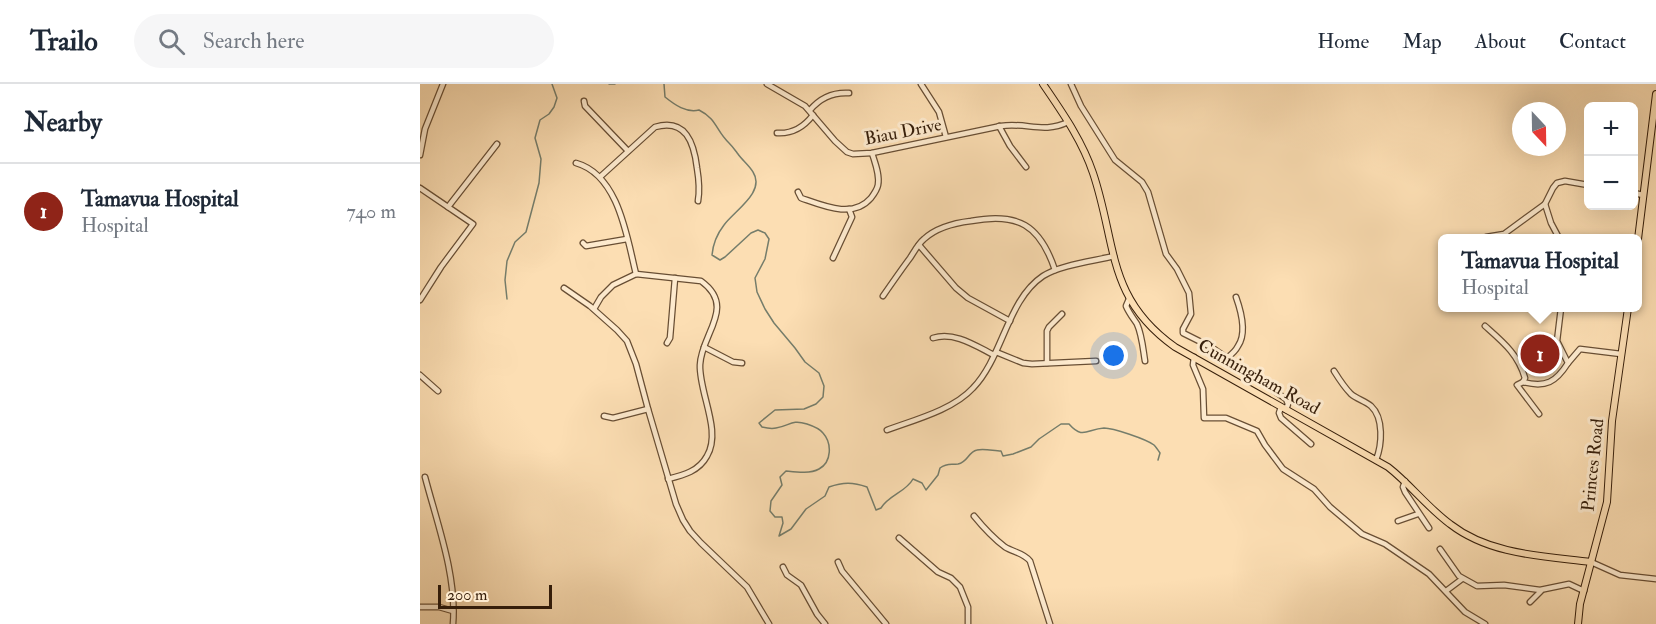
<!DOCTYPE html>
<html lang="en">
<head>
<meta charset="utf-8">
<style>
  :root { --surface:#fff; --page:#f6f6f7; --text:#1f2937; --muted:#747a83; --line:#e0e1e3; --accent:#8f2418 }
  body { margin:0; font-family:"IM FELL Double Pica",serif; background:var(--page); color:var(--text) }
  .controls { position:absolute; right:18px; top:18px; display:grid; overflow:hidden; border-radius:9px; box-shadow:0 6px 24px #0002 }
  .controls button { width:54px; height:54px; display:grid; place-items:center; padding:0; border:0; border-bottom:2px solid var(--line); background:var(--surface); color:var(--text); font:30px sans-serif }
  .compass { position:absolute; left:1092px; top:18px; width:54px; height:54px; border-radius:50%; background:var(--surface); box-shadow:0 6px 24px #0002; rotate:158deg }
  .scale { position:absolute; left:18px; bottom:15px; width:114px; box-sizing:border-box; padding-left:6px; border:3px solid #361e0a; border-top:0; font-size:16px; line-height:21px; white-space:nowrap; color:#361e0a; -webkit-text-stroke:4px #fdeace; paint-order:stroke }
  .you { position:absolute; left:694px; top:272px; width:21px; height:21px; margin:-15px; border:4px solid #fff; border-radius:50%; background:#1a73e8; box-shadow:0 0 0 9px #1a73e833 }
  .badge { display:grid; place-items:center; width:39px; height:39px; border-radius:50%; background:var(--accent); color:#fff; font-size:20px; font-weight:700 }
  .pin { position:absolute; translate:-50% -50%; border:3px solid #fff; box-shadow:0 2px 6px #0006 }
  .popup { position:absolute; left:1018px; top:150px; width:204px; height:78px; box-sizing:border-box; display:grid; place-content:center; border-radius:9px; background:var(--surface); filter:drop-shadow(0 2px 4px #0005); font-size:20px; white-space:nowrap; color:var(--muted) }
  .popup b { font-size:22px; color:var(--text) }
  .popup::after { content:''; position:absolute; left:50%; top:100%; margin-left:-12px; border:12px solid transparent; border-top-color:var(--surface) }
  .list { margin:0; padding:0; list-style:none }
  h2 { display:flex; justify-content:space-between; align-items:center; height:78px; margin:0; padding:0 24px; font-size:26px }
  h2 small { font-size:20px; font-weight:400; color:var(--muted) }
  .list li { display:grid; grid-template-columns:39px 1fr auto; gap:18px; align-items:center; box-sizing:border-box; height:96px; padding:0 24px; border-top:2px solid var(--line) }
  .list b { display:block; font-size:22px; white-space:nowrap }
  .list p { margin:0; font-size:20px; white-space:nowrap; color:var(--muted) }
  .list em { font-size:20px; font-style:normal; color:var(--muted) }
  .icon { flex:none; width:33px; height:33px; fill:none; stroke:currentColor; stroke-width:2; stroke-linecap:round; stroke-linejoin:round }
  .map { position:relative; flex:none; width:1236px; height:540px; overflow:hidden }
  header { display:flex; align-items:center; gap:36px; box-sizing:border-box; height:84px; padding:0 30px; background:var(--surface); border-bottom:2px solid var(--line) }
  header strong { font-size:28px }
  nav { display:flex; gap:33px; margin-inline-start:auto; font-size:21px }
  .search { width:420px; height:54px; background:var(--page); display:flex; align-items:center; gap:15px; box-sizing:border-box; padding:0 21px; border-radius:33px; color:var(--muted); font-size:22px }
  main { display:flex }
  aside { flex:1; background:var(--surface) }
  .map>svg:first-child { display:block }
</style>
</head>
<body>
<header>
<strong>Trailo</strong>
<div class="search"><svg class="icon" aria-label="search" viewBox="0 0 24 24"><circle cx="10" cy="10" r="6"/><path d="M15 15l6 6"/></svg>Search here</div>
<nav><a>Home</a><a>Map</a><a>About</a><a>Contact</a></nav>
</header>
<main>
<aside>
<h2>Nearby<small></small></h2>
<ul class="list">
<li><span class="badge">1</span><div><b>Tamavua Hospital</b><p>Hospital</p></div><em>740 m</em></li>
</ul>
</aside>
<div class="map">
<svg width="1236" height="540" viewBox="0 0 1236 540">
  <rect width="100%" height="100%" fill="#fcdeb3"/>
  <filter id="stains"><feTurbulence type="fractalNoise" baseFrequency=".00333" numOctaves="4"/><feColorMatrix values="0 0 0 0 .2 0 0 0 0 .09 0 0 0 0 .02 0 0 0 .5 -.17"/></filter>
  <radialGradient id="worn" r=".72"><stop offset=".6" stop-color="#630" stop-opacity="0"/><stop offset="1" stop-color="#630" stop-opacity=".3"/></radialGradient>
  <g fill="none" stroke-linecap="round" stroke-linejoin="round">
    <!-- stream -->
    <g stroke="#757d6b" stroke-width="1.5">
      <polyline points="189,0 195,0"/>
      <path d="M244 0 245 13C255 21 266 29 279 26 297 35 296 47 309 59 313 63 315 66 318 70 322 76 329 81 333 88 346 108 314 127 304 141 297 150 293 160 292 171L300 176 305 173 331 149 338 146 345 149 349 155 345 175 335 194 337 208 345 225 354 239 375 264 385 278 399 289 404 302 403 313 396 320 384 325 355 326 339 339 342 343C346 344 352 345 356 344 370 342 371 335 387 340 393 342 400 345 403 349 412 359 412 378 399 385 390 390 376 388 366 387L360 393 362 401 351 417 350 427 355 433H362L363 439 359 452 371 445 386 425 405 412 409 403C423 398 433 398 447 403L456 426 461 424C469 411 486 408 493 395L502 399 506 406 518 391 520 384C527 379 530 381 538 380 548 378 548 368 557 366 564 364 574 367 581 367L583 372 593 370 611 363 619 355 641 340H649C663 356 667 345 684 344 693 344 726 355 734 361 736 363 738 366 740 369L738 376"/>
      <polyline points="87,215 85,196 87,177 95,158 106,148 119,99 121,75 115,54 120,36 129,30 134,23 137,14 132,0"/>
    </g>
    <defs>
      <g id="minor">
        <path d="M347 0 385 22 415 57 427 68 433 70 452 69 581 42C607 38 623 50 648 38"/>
        <polyline points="501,0 519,28 526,53"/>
        <polyline points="651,0 661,22 695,76 722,98 728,108 746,170 757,185 769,209 771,230 763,245 763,249 791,263 866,315 868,320 866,326"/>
        <polyline points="164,17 165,22 208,67"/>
        <path d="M390 26C400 14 413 8 429 9"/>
        <polyline points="579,42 590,62 606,83"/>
        <path d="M357 49C373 50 384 43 393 31"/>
        <polyline points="0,71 5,45 23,0"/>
        <path d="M156 79C199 91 207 154 216 190"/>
        <path d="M180 93 235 43C266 34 274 59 277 84 279 96 280 106 278 117"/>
        <polyline points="0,104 53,140 21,183 0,216"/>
        <path d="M378 108 381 114C404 122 433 135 451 114 454 110 457 106 458 101 460 91 455 79 452 69"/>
        <polyline points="1214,109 1223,111"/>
        <polyline points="1125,120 1131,139 1139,154"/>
        <polyline points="28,123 77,60"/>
        <polyline points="1066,153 1084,150 1125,120 1133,104 1137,99 1145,97 1168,101"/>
        <polyline points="163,159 166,162 207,155"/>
        <polyline points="499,161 536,204 548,214 590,237"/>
        <polyline points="413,174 432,133 429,125"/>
        <polyline points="144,204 170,222 197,246 207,257 216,280 228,325 256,420 263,436 270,447 281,459 327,503 349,540"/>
        <path d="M463 212C472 199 481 186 490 174 494 168 498 160 504 155 516 144 534 139 551 137 598 128 620 141 635 186"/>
        <path d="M709 215 706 222C709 229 713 234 717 240 722 251 723 265 725 277"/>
        <path d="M174 225 181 213 193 201 216 190 281 197C317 223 281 250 280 281 279 309 302 347 287 372 279 387 264 391 248 395"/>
        <path d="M1065 242C1083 258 1098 270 1105 294L1103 298"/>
        <path d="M513 254C534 247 556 262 574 271"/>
        <polyline points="247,259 250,254 255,194"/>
        <polyline points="284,263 313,278 322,279"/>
        <polyline points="576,268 603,279 612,280 676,277"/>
        <polyline points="774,273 773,281 783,305 784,334 806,334 837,347 845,361 863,385 894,405 910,423 942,450 965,460 1009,490 1045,528 1065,540"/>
        <path d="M808 273C812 270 816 266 818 262 827 249 821 227 816 213"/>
        <polyline points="627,279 627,247 629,243 642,230"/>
        <polyline points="1148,279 1160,265 1201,270"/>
        <path d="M914 287C919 295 924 303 931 310 937 315 945 317 951 322 964 334 962 361 956 376"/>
        <polyline points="0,291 18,307"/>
        <polyline points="861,323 859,329 861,334 891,360"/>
        <path d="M1119 330 1097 301 1103 298C1126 304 1136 298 1148 279L1137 257 1141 224"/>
        <polyline points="184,332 193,334 228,325"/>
        <path d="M467 346C494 336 533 326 553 304 583 273 587 216 623 192 640 181 674 177 694 172"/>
        <path d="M5 393C17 439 37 492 33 540"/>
        <polyline points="985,397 983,403 985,408 1009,444"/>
        <path d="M554 432C563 443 573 454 585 463 593 468 604 469 610 477L630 540"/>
        <polyline points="978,437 998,430"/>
        <polyline points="479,454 518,488 531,494 540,503 548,523 548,540"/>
        <polyline points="1020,465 1039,492 1057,502 1084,501 1120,506 1149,500 1164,507"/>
        <polyline points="418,478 422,487 466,540"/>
        <polyline points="1171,478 1200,491 1236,495"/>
        <polyline points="363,483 367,491 381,501 397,530 405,540"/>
        <polyline points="1026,507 1042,495"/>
        <polyline points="1110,518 1121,507"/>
        <polyline points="0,523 19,523 33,527"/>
      </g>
      <g id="major">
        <path d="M623 0C642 28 662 56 673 89 697 160 686 214 755 263L968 383C990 400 1007 423 1030 440 1070 471 1123 472 1171 478"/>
        <polyline points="1218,155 1236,10"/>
        <polyline points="1158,540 1160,520 1187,418 1192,337 1208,224"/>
      </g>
    </defs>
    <!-- minor casing -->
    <use href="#minor" stroke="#684e34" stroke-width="7"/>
    <!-- major casing -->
    <use href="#major" stroke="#361e0a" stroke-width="8"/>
    <!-- minor -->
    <use href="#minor" stroke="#fdeace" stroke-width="4.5"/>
    <!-- major -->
    <use href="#major" stroke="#fcdeb3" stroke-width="6"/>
  </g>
  <g text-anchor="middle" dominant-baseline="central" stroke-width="6" stroke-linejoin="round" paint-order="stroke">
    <!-- street labels -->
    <g font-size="18" fill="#361e0a" stroke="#fdeace">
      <text transform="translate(483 48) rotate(-11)">Biau Drive</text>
      <text transform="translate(839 293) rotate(29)">Cunningham Road</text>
      <text transform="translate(1173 381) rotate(-84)">Princes Road</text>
    </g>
  </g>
  <rect width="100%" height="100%" filter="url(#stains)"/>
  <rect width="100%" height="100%" fill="url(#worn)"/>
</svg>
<div class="controls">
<button>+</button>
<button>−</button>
</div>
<svg class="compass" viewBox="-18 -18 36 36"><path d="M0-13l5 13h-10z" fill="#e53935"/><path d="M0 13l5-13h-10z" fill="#747a83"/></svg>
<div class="scale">200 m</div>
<div class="you"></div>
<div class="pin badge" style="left:1120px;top:270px">1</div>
<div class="popup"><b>Tamavua Hospital</b>Hospital</div>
</div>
</main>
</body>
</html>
